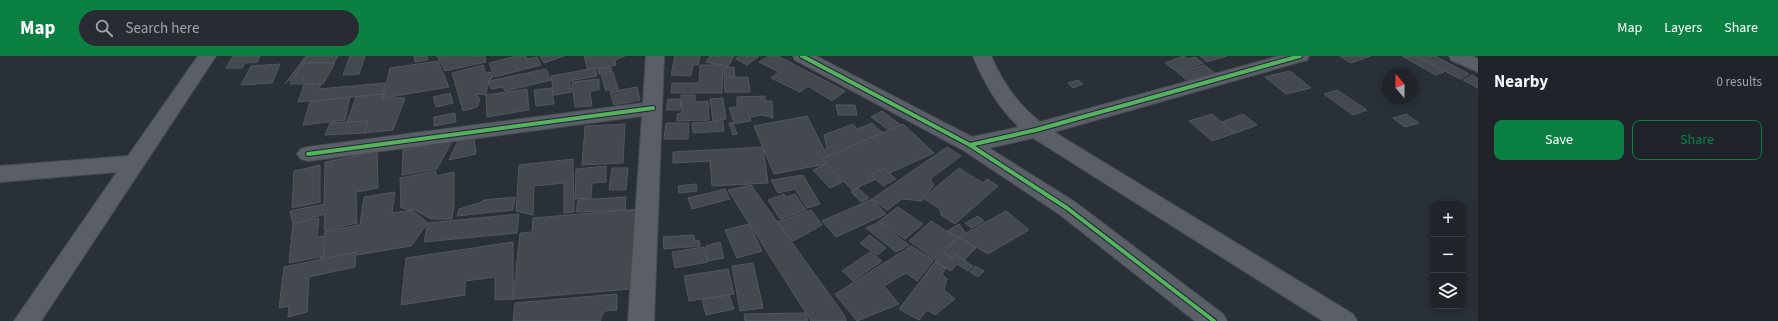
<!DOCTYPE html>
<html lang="en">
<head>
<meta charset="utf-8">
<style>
  :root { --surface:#20242a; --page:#282c32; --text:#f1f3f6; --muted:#a2a4a8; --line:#3d4147; --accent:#0b8043 }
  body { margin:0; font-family:"Source Sans 3",sans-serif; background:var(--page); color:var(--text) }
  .controls { position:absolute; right:12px; bottom:12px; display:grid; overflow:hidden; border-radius:8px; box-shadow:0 2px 10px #0003 }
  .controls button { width:36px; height:36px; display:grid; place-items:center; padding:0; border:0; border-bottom:1px solid var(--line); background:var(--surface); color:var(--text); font:20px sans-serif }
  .compass { position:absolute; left:1382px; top:12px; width:36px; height:36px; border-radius:50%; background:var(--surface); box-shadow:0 2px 10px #0003; rotate:340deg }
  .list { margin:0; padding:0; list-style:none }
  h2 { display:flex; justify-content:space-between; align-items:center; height:52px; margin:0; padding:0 16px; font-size:17px }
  h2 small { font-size:13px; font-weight:400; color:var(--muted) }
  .actions { display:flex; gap:8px; padding:12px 16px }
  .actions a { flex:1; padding:9px 0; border:1px solid var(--accent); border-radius:8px; text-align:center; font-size:14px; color:var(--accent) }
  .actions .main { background:var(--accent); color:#fff }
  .icon { flex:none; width:22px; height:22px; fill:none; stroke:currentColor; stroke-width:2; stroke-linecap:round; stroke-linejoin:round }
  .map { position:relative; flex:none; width:1478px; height:265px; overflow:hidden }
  header { display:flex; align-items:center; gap:24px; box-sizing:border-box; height:56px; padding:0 20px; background:var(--accent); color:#fff }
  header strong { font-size:19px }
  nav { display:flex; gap:22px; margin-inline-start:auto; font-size:14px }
  .search { width:280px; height:36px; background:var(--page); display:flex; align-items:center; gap:10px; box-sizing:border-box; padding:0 14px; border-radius:22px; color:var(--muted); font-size:15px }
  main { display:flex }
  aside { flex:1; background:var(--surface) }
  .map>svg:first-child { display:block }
</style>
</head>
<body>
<header>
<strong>Map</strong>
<div class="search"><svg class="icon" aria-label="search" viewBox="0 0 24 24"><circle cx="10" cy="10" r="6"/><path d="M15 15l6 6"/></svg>Search here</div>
<nav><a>Map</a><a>Layers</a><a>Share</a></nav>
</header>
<main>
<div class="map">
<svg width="1478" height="265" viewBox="0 0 1478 265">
  <rect width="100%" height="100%" fill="#2a3038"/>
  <!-- building -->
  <g fill="#444950" stroke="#52575f">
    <polygon points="233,0 260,0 257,6 245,7 242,12 226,12"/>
    <polygon points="306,0 338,0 321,27 288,24 285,28"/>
    <polygon points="308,0 338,0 334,7 303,7"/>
    <polygon points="350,0 365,0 359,18 343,19"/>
    <polygon points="414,0 427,0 428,4 415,6"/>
    <polygon points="437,0 485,0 486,6 445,15"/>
    <polygon points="517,0 526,0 527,3 537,1 541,9 495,21 489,7"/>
    <polygon points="542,0 564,0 544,7 540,1"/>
    <polygon points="584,0 625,0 615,4 616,9 588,14"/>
    <polygon points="675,0 700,0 698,9 693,9 691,20 671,19"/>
    <polygon points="710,0 734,0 728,11 706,6"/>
    <polygon points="738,0 759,0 747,9 736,3"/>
    <polygon points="769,0 778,0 845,35 832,45 808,30 800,36 771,22 779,16 759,6"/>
    <polygon points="1184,0 1187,3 1195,1 1203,7 1176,15 1165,7"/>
    <polygon points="1200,0 1227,0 1207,6"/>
    <polygon points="1340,0 1371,0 1351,7"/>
    <polygon points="1402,0 1416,0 1444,16 1436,19"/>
    <polygon points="1417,0 1435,0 1469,18 1460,23"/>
    <polygon points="438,5 449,31 383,42 390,12"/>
    <polygon points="303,7 335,7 323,28 290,28"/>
    <polygon points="280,8 272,27 241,29 251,10"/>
    <polygon points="483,9 486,17 491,16 493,21 489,25 486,39 476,38 480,43 477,51 463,55 452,17"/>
    <polygon points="700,9 723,9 722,37 671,37 672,27 699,27"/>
    <polygon points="1204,9 1215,17 1188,25 1177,16"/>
    <polygon points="611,11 612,15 599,18 598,13"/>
    <polygon points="734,11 735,21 724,21 724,12"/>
    <polygon points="595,12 597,20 569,25 572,36 554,39 551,20"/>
    <polygon points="546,13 551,24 505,35 503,31 491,33 489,25"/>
    <polygon points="1290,15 1311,32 1286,38 1265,21"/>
    <polygon points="613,16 618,33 606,35 601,19"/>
    <polygon points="1472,19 1478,23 1478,32 1463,24"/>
    <polygon points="748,21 750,36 725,36 724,22"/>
    <polygon points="599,23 599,34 590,35 592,50 575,51 572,26"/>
    <polygon points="1078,24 1083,28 1073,32 1068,27"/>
    <polygon points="321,27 319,33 385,27 383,38 298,46 304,29"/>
    <polygon points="637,31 640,44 614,49 610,36"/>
    <polygon points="552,32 554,48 536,50 534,34"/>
    <polygon points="527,33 529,54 487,61 486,39"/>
    <polygon points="1337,34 1367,54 1353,59 1324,38"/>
    <polygon points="450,37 453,47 436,51 433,41"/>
    <polygon points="383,38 383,42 405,42 393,74 364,77 368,65 347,66 356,41"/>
    <polygon points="681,39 695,39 695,46 708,45 709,64 677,65 677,58 682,57"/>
    <polygon points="765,40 765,45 772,45 773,62 762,59 750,61 751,65 733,68 737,78 733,79 729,67 734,66 729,52 737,51 737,41"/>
    <polygon points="350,41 345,64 303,69 310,46"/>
    <polygon points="723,42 726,63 713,65 710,43"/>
    <polygon points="668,43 681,43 680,54 666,54"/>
    <polygon points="836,49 855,49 857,59 838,59"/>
    <polygon points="882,55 901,69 890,75 871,61"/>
    <polygon points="455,57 456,66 434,70 434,61"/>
    <polygon points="1212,58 1235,77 1212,85 1189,65"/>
    <polygon points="1243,58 1257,69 1236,77 1222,66"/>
    <polygon points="1406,58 1419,67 1405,71 1393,62"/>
    <polygon points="807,60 831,107 774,118 754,70"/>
    <polygon points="368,65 364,77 325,79 330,67"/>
    <polygon points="723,65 724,75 693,77 692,67"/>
    <polygon points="666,67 689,67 688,83 664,83"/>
    <polygon points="872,67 886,80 830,102 823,94 827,93 824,79 853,68 857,73"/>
    <polygon points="625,68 623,107 582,109 585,70"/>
    <polygon points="903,68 934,97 852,134 822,103"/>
    <polygon points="474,82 476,98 449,104 458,85"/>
    <polygon points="452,85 437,113 402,119 403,94"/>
    <polygon points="763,91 768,127 712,130 710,105 673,107 673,96"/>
    <polygon points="947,91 961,100 930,123 934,129 923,142 922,145 902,143 887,154 872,143"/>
    <polygon points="377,96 378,132 356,136 357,167 324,174 325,158 293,168 290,155 324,148 325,106"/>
    <polygon points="573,103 574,156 564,157 564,127 534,130 533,159 516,155 519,109"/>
    <polygon points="826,108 843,126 830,132 813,114"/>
    <polygon points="320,109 320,146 292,152 294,115"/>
    <polygon points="606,110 606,126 592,127 591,142 575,143 576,113"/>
    <polygon points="612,112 628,112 626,134 609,134"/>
    <polygon points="884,112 896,123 883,130 871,119"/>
    <polygon points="959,112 983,127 987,123 998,130 955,168 941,159 940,153 923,142"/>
    <polygon points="436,115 436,120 454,116 454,148 452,163 431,163 415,154 401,152 400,122"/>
    <polygon points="803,119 820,148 807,152 795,133 778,137 771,124"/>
    <polygon points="696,128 697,135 679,137 678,130"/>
    <polygon points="751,129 844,259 846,265 811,265 728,134"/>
    <polygon points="858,132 869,142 861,146 851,136"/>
    <polygon points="725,133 730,143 692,153 688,142"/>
    <polygon points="395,136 392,157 412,154 428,167 411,190 320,205 325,175 360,169 364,141"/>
    <polygon points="784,138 786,141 795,138 806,154 780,163 768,144"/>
    <polygon points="515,141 513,154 457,160 459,153 479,147 484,144"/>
    <polygon points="626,141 625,154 576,156 578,144"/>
    <polygon points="872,143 886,158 836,181 822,165"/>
    <polygon points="898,151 923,168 905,183 879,165"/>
    <polygon points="640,153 642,232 513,243 520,177 532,176 533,162"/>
    <polygon points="811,154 822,169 793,185 777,166"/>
    <polygon points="1006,155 1029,174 988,198 959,181"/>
    <polygon points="519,158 517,177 424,186 428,167"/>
    <polygon points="978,160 984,165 971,172 965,167"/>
    <polygon points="319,162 317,181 325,180 324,200 289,207 293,168"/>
    <polygon points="931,165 957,182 935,203 909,185"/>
    <polygon points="879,166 909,189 896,196 866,172"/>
    <polygon points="749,168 762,195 737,202 725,174"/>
    <polygon points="959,168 965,176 957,182 947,175"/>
    <polygon points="694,179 695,185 699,184 700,190 664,193 663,181"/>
    <polygon points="870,179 886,192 877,199 860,187"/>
    <polygon points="958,181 976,192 964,204 955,199 953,202 943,197"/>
    <polygon points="513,186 513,243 495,244 495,221 465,225 465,239 401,249 406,202"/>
    <polygon points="720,186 724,202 708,205 706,190"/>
    <polygon points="911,190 934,204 917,225 906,217 884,230 899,248 857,265 835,238"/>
    <polygon points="704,191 708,206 675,212 672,196"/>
    <polygon points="356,196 355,211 309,221 307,256 288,261 289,250 279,252 284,211"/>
    <polygon points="870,196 882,205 853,225 842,215"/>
    <polygon points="943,197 952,203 956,199 973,210 968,215 957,208 951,215 935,205"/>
    <polygon points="935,206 946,212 942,218 947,223 944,234 955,243 935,259 927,254 919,264 899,253"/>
    <polygon points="753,207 763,252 740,255 732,210"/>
    <polygon points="975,210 984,215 978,221 970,216"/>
    <polygon points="728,213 734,238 689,245 684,220"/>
    <polygon points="617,238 617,254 604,255 600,265 513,265 515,247"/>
    <polygon points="729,239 734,253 706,259 702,244"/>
    <polygon points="805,257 808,265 745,265 744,258"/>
  </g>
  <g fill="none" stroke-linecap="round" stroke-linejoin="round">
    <defs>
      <g id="street">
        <polygon points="198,0 216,0 41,265 14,265 117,116 0,126 0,110 128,100"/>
        <polygon points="646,0 664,0 654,265 628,265 642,60 308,105 301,103 297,98 301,93 308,91 643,47"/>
        <path d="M793 0H816L972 81 1019 71C998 51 984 27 973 0H991C1003 27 1017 47 1040 66L1279 0H1309L1307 4 1054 76 1353 258 1357 265H1323L1033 82 989 92 1075 146 1223 258 1227 265H1195L1059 158 963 94 795 4Z"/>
        <polygon points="1449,0 1473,0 1478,3 1478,16 1451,4"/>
      </g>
    </defs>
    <!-- street casing -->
    <use href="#street" stroke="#484c53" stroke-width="2"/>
    <!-- street -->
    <use href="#street" fill="#5a5e66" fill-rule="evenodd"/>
    <defs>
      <g id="cycleway">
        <polyline points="802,0 970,89 1067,152 1214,265"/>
        <polyline points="970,89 1036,74 1300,0"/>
        <polyline points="308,98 653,52"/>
      </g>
    </defs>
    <!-- cycleway casing -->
    <use href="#cycleway" stroke="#1d2633" stroke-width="6"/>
    <!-- cycleway -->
    <use href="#cycleway" stroke="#56b35d" stroke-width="4"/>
  </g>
</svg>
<div class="controls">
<button>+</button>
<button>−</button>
<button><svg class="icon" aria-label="layers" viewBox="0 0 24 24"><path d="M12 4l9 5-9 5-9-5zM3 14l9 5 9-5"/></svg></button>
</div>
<svg class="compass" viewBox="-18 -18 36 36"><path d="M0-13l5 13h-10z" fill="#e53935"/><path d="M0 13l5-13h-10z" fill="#a2a4a8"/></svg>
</div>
<aside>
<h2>Nearby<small>0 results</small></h2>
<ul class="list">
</ul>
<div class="actions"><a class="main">Save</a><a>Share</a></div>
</aside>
</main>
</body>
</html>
